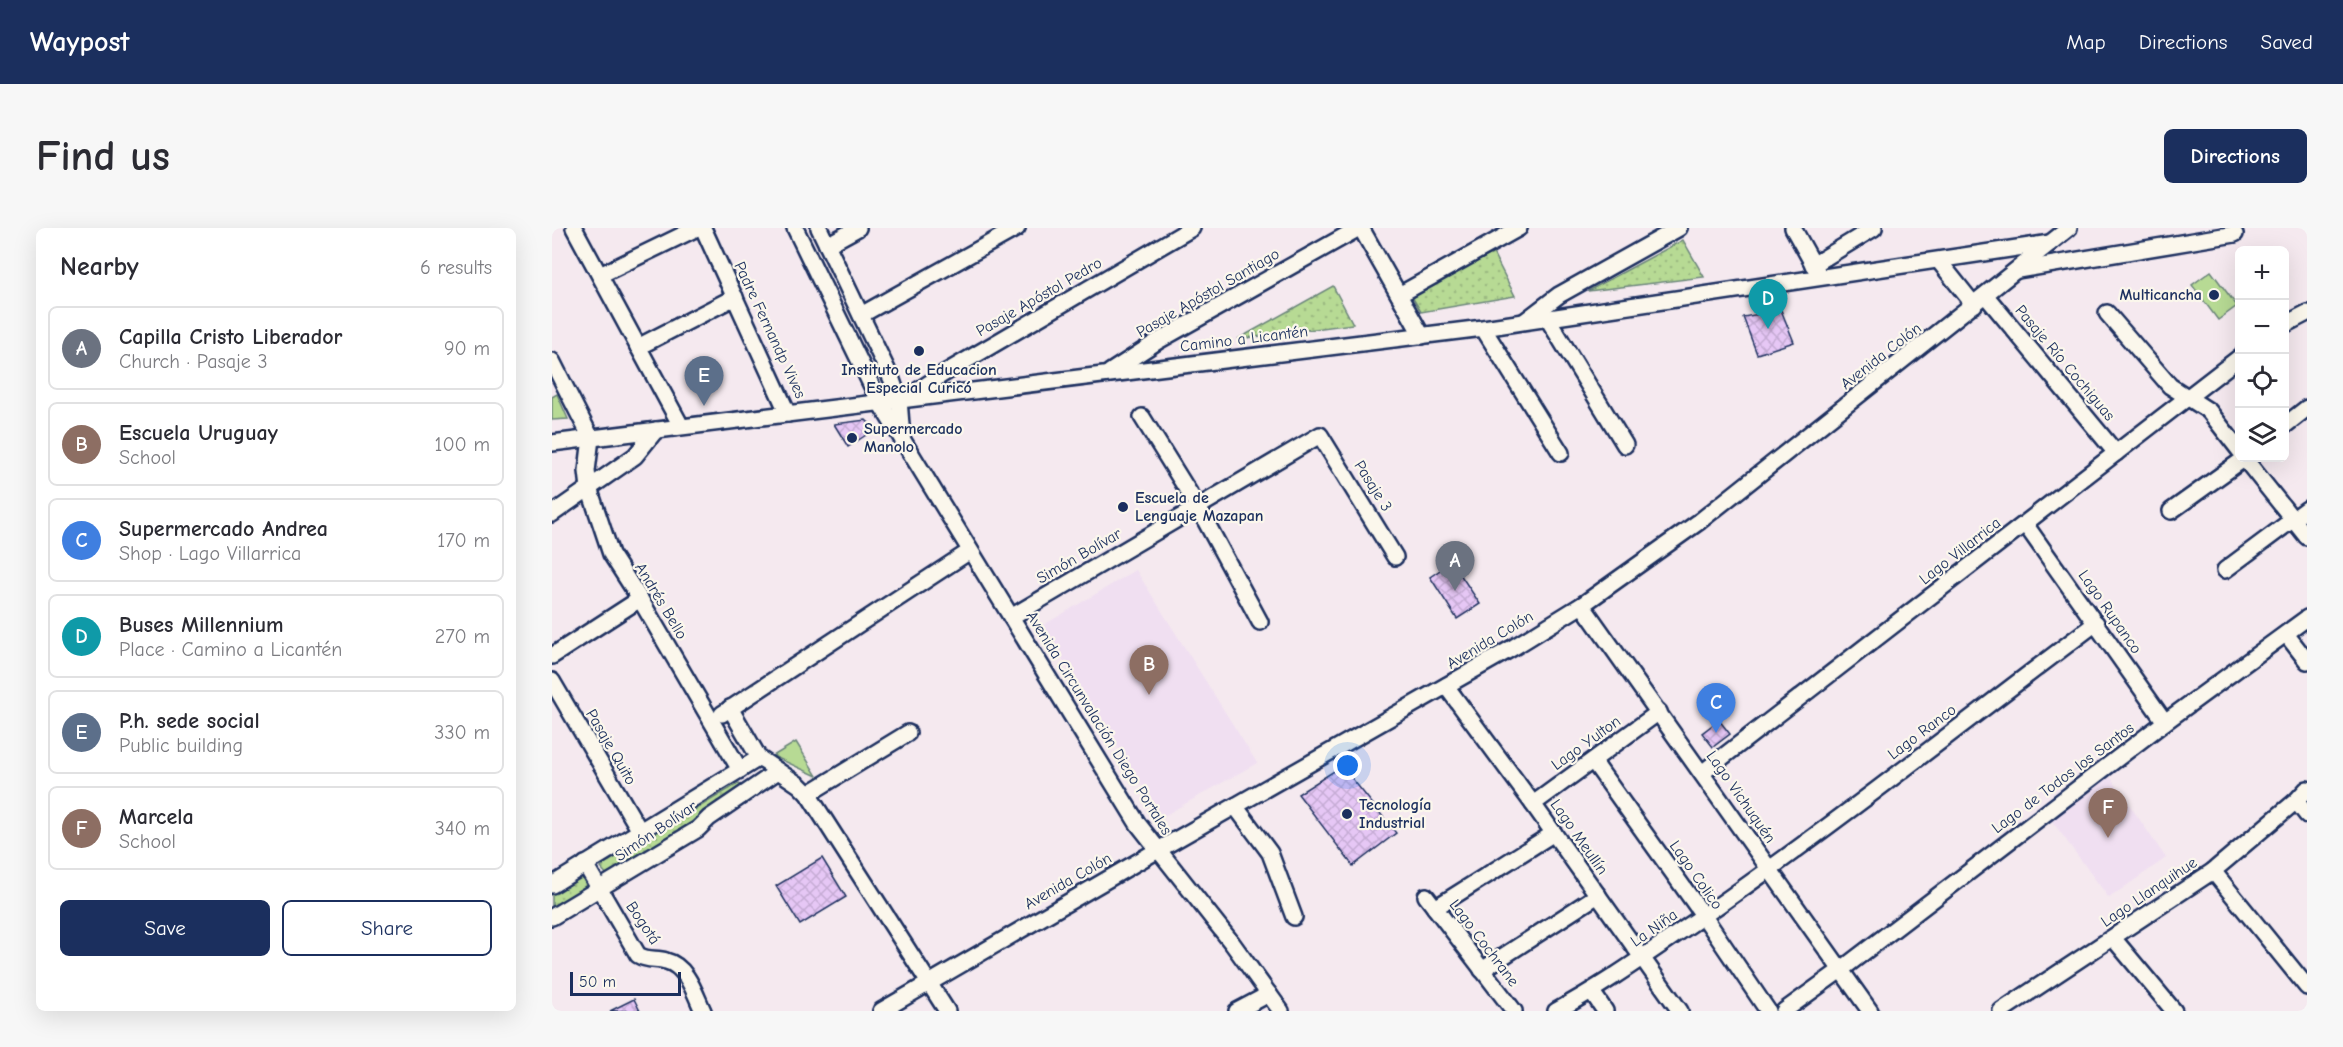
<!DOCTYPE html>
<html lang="en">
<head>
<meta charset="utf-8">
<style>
  :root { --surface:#fff; --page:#f7f7f7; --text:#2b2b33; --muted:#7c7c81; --line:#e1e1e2; --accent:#1b2f5e }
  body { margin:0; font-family:"Comic Neue",sans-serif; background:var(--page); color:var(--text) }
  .controls { position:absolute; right:18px; top:18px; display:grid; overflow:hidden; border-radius:9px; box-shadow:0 6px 24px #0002 }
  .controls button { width:54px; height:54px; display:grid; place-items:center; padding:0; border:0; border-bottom:2px solid var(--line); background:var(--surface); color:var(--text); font:30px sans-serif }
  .scale { position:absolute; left:18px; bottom:15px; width:111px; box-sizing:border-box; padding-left:6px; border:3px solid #1b2f5e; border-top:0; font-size:16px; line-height:21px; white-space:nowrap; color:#1b2f5e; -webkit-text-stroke:4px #fbf7ec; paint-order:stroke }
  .you { position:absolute; left:796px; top:538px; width:21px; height:21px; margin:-15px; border:4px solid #fff; border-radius:50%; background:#1a73e8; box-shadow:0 0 0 9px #1a73e833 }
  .badge { display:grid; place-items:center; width:39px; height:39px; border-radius:50%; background:var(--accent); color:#fff; font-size:20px; font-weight:700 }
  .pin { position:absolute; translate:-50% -50px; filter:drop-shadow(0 2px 3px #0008) }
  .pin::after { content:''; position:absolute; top:32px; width:21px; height:18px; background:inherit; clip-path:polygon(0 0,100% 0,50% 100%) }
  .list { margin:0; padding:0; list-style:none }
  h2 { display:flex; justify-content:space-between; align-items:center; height:78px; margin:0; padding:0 24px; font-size:26px }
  h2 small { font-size:20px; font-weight:400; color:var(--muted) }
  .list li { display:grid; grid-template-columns:39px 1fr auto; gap:18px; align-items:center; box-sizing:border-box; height:84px; margin:0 12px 12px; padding:0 12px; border:2px solid var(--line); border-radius:9px }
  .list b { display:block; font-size:22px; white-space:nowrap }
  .list p { margin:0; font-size:20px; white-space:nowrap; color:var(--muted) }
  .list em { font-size:20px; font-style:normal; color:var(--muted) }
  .actions { display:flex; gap:12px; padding:18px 24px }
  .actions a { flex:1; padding:14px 0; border:2px solid var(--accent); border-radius:9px; text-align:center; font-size:21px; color:var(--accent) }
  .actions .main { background:var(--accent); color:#fff }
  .icon { flex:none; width:33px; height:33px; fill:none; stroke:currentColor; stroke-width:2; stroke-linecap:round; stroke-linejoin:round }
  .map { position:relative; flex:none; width:1755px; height:783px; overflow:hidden; border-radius:9px }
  header { display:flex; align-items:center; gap:36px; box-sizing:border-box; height:84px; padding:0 30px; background:var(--accent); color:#fff }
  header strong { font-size:28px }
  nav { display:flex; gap:33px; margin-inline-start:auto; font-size:21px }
  .intro { display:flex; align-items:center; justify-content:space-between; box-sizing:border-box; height:144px; padding:0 36px }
  h1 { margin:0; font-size:42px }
  .button { padding:15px 27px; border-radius:9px; background:var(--accent); color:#fff; font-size:21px; font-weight:700 }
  main { display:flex; gap:36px; padding:0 36px }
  aside { flex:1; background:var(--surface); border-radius:9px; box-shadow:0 6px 24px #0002 }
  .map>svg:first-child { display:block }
</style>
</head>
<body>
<header>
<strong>Waypost</strong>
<nav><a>Map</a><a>Directions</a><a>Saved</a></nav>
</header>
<div class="intro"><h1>Find us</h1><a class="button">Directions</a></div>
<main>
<aside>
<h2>Nearby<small>6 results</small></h2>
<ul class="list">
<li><span class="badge" style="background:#6b7280">A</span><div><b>Capilla Cristo Liberador</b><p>Church · Pasaje 3</p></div><em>90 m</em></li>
<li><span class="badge" style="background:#8d6e63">B</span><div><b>Escuela Uruguay</b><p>School</p></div><em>100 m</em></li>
<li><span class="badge" style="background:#3f7fe0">C</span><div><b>Supermercado Andrea</b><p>Shop · Lago Villarrica</p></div><em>170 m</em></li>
<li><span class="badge" style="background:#0f9aa8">D</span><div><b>Buses Millennium</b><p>Place · Camino a Licantén</p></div><em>270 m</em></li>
<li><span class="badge" style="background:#5c6f8a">E</span><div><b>P.h. sede social</b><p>Public building</p></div><em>330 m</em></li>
<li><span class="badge" style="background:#8d6e63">F</span><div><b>Marcela</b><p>School</p></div><em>340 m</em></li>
</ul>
<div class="actions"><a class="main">Save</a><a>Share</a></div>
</aside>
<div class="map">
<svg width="1755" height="783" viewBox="0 0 1755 783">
  <defs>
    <pattern id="grass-dots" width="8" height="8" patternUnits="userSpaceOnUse" patternTransform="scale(1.5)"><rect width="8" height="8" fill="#b7da94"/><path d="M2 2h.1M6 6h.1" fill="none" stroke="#9dbb82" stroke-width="1.8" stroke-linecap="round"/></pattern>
    <pattern id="building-cross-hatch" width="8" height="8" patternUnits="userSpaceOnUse" patternTransform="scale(1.5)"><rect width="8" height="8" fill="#e6c7f5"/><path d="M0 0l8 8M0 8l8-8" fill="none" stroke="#c5abd4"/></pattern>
  </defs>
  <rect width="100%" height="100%" fill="#f5e9ef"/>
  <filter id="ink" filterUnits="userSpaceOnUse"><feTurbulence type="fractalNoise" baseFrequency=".0167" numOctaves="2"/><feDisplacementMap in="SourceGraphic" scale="12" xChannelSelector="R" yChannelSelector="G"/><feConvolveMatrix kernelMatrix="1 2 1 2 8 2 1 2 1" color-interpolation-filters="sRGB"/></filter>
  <g filter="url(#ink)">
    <!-- built -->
    <g fill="#f0dff1">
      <polygon points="584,342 705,535 610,589 490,398"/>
      <polygon points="1557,547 1614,630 1557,670 1497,589"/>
    </g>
    <!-- grass -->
    <g fill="url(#grass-dots)" stroke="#698479" stroke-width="1.5">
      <polygon points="1131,12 1152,49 1036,63"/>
      <polygon points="941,25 963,68 869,84 859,67"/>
      <polygon points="781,58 801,96 686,111"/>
      <polygon points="187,555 191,561 59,646 55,647 49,640 52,636"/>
      <polygon points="28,646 36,660 0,681 0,663"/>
    </g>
    <!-- park -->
    <g fill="#b7da94" stroke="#698479" stroke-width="1.5">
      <polygon points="1659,43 1685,78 1666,92 1640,57"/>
      <polygon points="5,166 16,191 0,192 0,169"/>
      <polygon points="244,514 265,548 221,528"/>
    </g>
    <!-- building -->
    <g fill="url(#building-cross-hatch)" stroke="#1b2f5e" stroke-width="1.5">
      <polygon points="1229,82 1242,114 1205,126 1191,89"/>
      <polygon points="314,192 323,201 296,219 282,196"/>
      <polygon points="900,334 928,376 905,391 878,349"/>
      <polygon points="1167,492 1178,506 1161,519 1150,505"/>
      <polygon points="790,538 844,605 801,638 746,566"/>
      <polygon points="270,630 294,669 248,697 224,658"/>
      <polygon points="82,771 88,783 58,783"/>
    </g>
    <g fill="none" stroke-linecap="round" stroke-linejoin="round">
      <defs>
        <g id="minor">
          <polyline points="22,0 129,198"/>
          <polyline points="151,0 236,186"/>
          <polyline points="243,0 328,175 586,596 680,715 729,783"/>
          <polyline points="267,0 340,152 347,172 350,209"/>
          <polyline points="809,0 870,108"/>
          <polyline points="1241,0 1266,45"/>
          <polyline points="275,17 306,0"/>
          <polyline points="1387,33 1422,77"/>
          <polyline points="1261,37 1322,0"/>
          <polyline points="1466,42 1683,6"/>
          <polyline points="48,47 145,0"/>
          <polyline points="847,67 967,0"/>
          <polyline points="1434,68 1564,225"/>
          <polyline points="1555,85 1618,158 1657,183 1688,223"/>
          <polyline points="309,87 465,0"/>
          <polyline points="996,91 1073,217"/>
          <polyline points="973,93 1007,67 1127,0"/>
          <polyline points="1732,97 1755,85"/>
          <polyline points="931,100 1009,225"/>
          <polyline points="86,119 183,69"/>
          <polyline points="0,133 39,210 35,243 37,260 59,326 88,371 188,542"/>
          <polyline points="558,144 606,113 807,0"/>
          <polyline points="356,169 391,146 640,0"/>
          <polyline points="590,189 646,279 708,394"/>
          <polyline points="1732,198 1755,180"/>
          <polyline points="0,215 931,100 1498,15"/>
          <polyline points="1692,230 1755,309"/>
          <polyline points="1619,283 1693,230"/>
          <polyline points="0,286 83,228 104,202"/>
          <polyline points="1473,296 1613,494"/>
          <polyline points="1673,342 1755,281"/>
          <polyline points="1030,377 1318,783"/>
          <polyline points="459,389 768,207 843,329"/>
          <polyline points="1734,406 1755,433"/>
          <polyline points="0,428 88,371"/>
          <polyline points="0,453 88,603"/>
          <polyline points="894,458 981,576 1128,783"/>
          <polyline points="178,480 207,530 247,557 256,566 395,783"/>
          <polyline points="170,486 418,323"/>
          <polyline points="1041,533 1151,687 1216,783"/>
          <polyline points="1150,545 1688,129"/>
          <polyline points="256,566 356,505"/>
          <polyline points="1744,573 1755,587"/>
          <polyline points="981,576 1107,484"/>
          <polyline points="683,578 718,625 742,689"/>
          <path d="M33 636 86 727C96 733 104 730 114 733 135 738 143 766 151 783"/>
          <polyline points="1661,643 1755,759"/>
          <polyline points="0,657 207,530"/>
          <polyline points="874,668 962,783"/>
          <polyline points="883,680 1002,605"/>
          <polyline points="0,689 146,601 157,590 226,543"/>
          <polyline points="1561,710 1622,783"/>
          <polyline points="930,742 1046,667"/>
          <polyline points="1040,764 1053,783"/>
          <polyline points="329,783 606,622 962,419 1030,377 1148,293 1517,0"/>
          <polyline points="685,783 717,766"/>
          <path d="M1004 783C1058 754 1106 718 1157 684 1289 592 1415 492 1544 395"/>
          <polyline points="1232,783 1290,741 1613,494 1755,390"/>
          <polyline points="1449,783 1661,643 1744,573 1755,561"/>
        </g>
      </defs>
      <!-- minor casing -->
      <use href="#minor" stroke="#1b2f5e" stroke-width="20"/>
      <!-- minor -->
      <use href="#minor" stroke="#fbf7ec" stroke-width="15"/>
    </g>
  </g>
  <!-- markers -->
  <g fill="#1b2f5e" stroke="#fbf7ec" stroke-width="2">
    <circle cx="1662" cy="67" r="6"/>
    <circle cx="367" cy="123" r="6"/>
    <circle cx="300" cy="210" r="6"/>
    <circle cx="571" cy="279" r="6"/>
    <circle cx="795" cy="586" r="6"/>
  </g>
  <g text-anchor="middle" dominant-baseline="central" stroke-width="4.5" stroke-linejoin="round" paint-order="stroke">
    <!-- street labels -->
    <g font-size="16" fill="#1b2f5e" stroke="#fbf7ec">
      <text transform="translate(656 65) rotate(-30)">Pasaje Apóstol Santiago</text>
      <text transform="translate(487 69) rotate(-30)">Pasaje Apóstol Pedro</text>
      <text transform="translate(218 102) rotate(65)">Padre Fernandp Vives</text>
      <text transform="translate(692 111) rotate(-7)">Camino a Licantén</text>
      <text transform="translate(1329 128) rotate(-38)">Avenida Colón</text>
      <text transform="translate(1513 135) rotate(50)">Pasaje Río Cochiguas</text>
      <text transform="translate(821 258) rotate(58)">Pasaje 3</text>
      <text transform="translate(1408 323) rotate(-38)">Lago Villarrica</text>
      <text transform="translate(527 328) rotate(-30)">Simón Bolívar</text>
      <text transform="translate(109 373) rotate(59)">Andrés Bello</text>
      <text transform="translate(1558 384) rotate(55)">Lago Rupanco</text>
      <text transform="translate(938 412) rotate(-31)">Avenida Colón</text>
      <text transform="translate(547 495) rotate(58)">Avenida Circunvalación Diego Portales</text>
      <text transform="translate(1370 504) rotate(-37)">Lago Ranco</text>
      <text transform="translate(1034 515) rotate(-36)">Lago Yulton</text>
      <text transform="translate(59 519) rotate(60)">Pasaje Quito</text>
      <text transform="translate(1511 550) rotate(-37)">Lago de Todos los Santos</text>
      <text transform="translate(1189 569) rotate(55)">Lago Vichuquén</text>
      <text transform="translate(104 603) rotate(-34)">Simón Bolívar</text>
      <text transform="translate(1027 609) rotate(55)">Lago Meullín</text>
      <text transform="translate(1144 647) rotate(55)">Lago Colico</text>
      <text transform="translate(516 653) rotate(-30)">Avenida Colón</text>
      <text transform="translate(1597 664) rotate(-34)">Lago Llanquihue</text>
      <text transform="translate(91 695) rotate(56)">Bogotá</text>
      <text transform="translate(1102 700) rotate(-35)">La Niña</text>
      <text transform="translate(932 715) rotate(53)">Lago Cochrane</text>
    </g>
    <!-- poi labels -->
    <g font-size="16" font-weight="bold" fill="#1b2f5e" stroke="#fbf7ec" text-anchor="start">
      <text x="1650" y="67" text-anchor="end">Multicancha</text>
      <text x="367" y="142" text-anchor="middle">Instituto de Educacion<tspan x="367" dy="18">Especial Curicó</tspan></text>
      <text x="312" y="201">Supermercado<tspan x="312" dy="18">Manolo</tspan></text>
      <text x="583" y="270">Escuela de<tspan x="583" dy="18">Lenguaje Mazapan</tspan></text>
      <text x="807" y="577">Tecnología<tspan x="807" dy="18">Industrial</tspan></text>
    </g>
  </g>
</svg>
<div class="controls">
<button>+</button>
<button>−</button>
<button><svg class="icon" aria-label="locate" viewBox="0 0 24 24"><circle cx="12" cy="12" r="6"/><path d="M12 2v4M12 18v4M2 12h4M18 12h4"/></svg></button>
<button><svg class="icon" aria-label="layers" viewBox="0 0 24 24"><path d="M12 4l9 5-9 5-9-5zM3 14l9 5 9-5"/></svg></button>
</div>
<div class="scale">50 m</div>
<div class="you"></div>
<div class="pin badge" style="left:903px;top:363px;background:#6b7280">A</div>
<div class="pin badge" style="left:597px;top:467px;background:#8d6e63">B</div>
<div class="pin badge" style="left:1164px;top:505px;background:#3f7fe0">C</div>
<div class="pin badge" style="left:1216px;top:101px;background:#0f9aa8">D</div>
<div class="pin badge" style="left:152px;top:178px;background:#5c6f8a">E</div>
<div class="pin badge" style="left:1556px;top:610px;background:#8d6e63">F</div>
</div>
</main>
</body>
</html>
